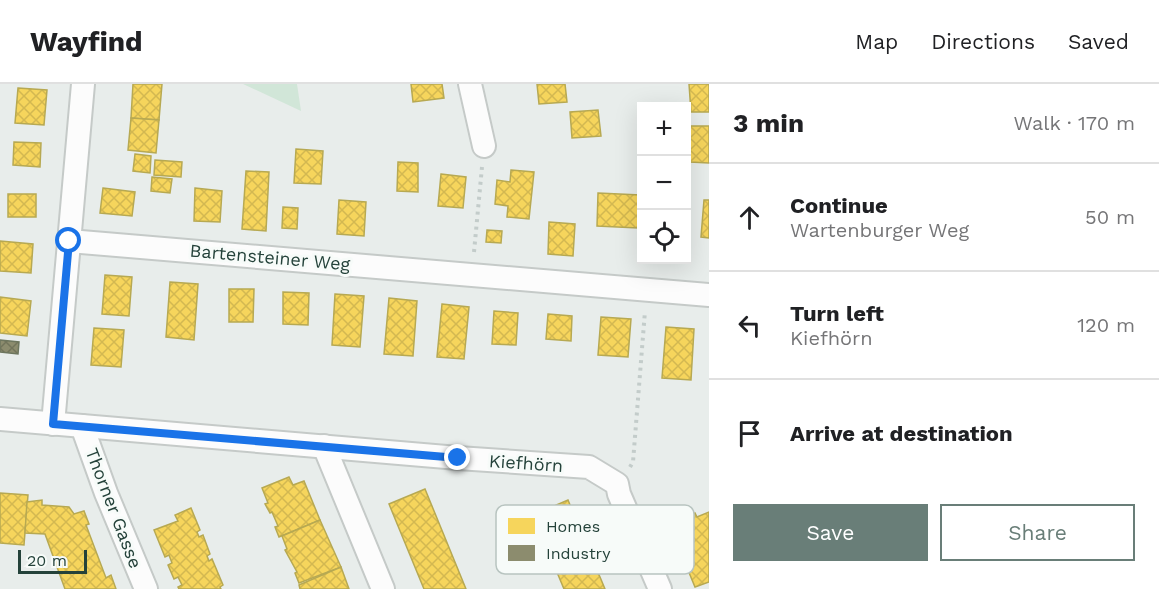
<!DOCTYPE html>
<html lang="en">
<head>
<meta charset="utf-8">
<style>
  :root { --surface:#fff; --page:#f6f6f6; --text:#202124; --muted:#757577; --line:#e0e0e0; --accent:#697e78 }
  body { margin:0; font-family:"Work Sans",sans-serif; background:var(--page); color:var(--text) }
  .controls { position:absolute; right:18px; top:18px; display:grid; overflow:hidden; border-radius:0px; box-shadow:0 6px 24px #0002 }
  .controls button { width:54px; height:54px; display:grid; place-items:center; padding:0; border:0; border-bottom:2px solid var(--line); background:var(--surface); color:var(--text); font:30px sans-serif }
  .scale { position:absolute; left:18px; bottom:15px; width:69px; box-sizing:border-box; padding-left:6px; border:3px solid #24423a; border-top:0; font-size:16px; line-height:21px; white-space:nowrap; color:#24423a; -webkit-text-stroke:4px #f7fbf9; paint-order:stroke }
  .stop { position:absolute; width:18px; height:18px; margin:-14px; border:4px solid #1a73e8; border-radius:50%; background:#fff }
  .stop.end { background:#1a73e8; border-color:#fff; box-shadow:0 2px 6px #0008 }
  .list { margin:0; padding:0; list-style:none }
  h2 { display:flex; justify-content:space-between; align-items:center; height:78px; margin:0; padding:0 24px; font-size:26px }
  h2 small { font-size:20px; font-weight:400; color:var(--muted) }
  .list li { display:grid; grid-template-columns:39px 1fr auto; gap:18px; align-items:center; box-sizing:border-box; height:108px; padding:0 24px; border-top:2px solid var(--line) }
  .list b { display:block; font-size:22px; white-space:nowrap }
  .list p { margin:0; font-size:20px; white-space:nowrap; color:var(--muted) }
  .list em { font-size:20px; font-style:normal; color:var(--muted) }
  .actions { display:flex; gap:12px; padding:18px 24px }
  .actions a { flex:1; padding:14px 0; border:2px solid var(--accent); border-radius:0px; text-align:center; font-size:21px; color:var(--accent) }
  .actions .main { background:var(--accent); color:#fff }
  .icon { flex:none; width:33px; height:33px; fill:none; stroke:currentColor; stroke-width:2; stroke-linecap:round; stroke-linejoin:round }
  .map { position:relative; flex:none; width:709px; height:505px; overflow:hidden }
  header { display:flex; align-items:center; gap:36px; box-sizing:border-box; height:84px; padding:0 30px; background:var(--surface); border-bottom:2px solid var(--line) }
  header strong { font-size:28px }
  nav { display:flex; gap:33px; margin-inline-start:auto; font-size:21px }
  main { display:flex }
  aside { flex:1; background:var(--surface) }
  .map>svg:first-child { display:block }
</style>
</head>
<body>
<header>
<strong>Wayfind</strong>
<nav><a>Map</a><a>Directions</a><a>Saved</a></nav>
</header>
<main>
<div class="map">
<svg width="709" height="505" viewBox="0 0 709 505">
  <defs>
    <pattern id="homes-cross-hatch" width="8" height="8" patternUnits="userSpaceOnUse" patternTransform="scale(1.5)"><rect width="8" height="8" fill="#f6d55c"/><path d="M0 0l8 8M0 8l8-8" fill="none" stroke="#d3b851"/></pattern>
    <pattern id="industry-cross-hatch" width="8" height="8" patternUnits="userSpaceOnUse" patternTransform="scale(1.5)"><rect width="8" height="8" fill="#8c8c6e"/><path d="M0 0l8 8M0 8l8-8" fill="none" stroke="#72745b"/></pattern>
  </defs>
  <rect width="100%" height="100%" fill="#e8edeb"/>
  <!-- park -->
  <polygon fill="#d1e6d8" points="243,0 297,0 301,27"/>
  <!-- homes -->
  <g fill="url(#homes-cross-hatch)" stroke="#b7a952" stroke-width="1.5">
    <polygon points="133,0 162,0 159,36 131,34"/>
    <polygon points="411,0 442,0 444,14 413,18"/>
    <polygon points="537,0 565,0 567,18 539,20"/>
    <polygon points="689,0 709,0 709,28 691,28"/>
    <polygon points="18,4 47,6 44,41 15,39"/>
    <polygon points="598,26 601,52 572,54 570,28"/>
    <polygon points="131,34 159,36 156,69 128,66"/>
    <polygon points="689,42 709,42 709,79 690,78"/>
    <polygon points="14,58 41,59 40,83 13,81"/>
    <polygon points="296,65 323,67 321,100 294,99"/>
    <polygon points="135,70 151,72 150,89 133,87"/>
    <polygon points="155,76 182,78 181,93 154,91"/>
    <polygon points="398,78 418,79 418,108 397,107"/>
    <polygon points="511,86 534,88 529,135 507,133 508,122 495,120 497,96 510,98"/>
    <polygon points="246,87 269,88 266,147 242,145"/>
    <polygon points="441,90 466,93 463,124 438,122"/>
    <polygon points="152,93 172,95 170,109 151,107"/>
    <polygon points="103,104 135,108 132,132 100,129"/>
    <polygon points="195,104 222,107 220,138 194,137"/>
    <polygon points="598,109 640,111 638,144 597,142"/>
    <rect x="8" y="110" width="28" height="23"/>
    <polygon points="640,111 642,111 642,144 638,144"/>
    <polygon points="339,116 366,118 364,152 337,150"/>
    <polygon points="704,116 709,116 709,154 701,153"/>
    <polygon points="283,123 298,124 297,145 282,144"/>
    <polygon points="549,138 575,140 573,172 548,170"/>
    <polygon points="487,146 502,147 501,159 486,158"/>
    <polygon points="0,157 33,160 31,189 0,187"/>
    <polygon points="105,191 132,193 129,232 102,230"/>
    <polygon points="170,198 198,200 194,256 166,253"/>
    <polygon points="229,205 254,205 253,238 229,238"/>
    <polygon points="283,208 309,209 308,241 283,240"/>
    <polygon points="335,210 364,212 360,263 332,261"/>
    <polygon points="0,213 31,217 27,252 0,249"/>
    <polygon points="389,214 417,217 413,272 384,270"/>
    <polygon points="442,220 469,223 464,275 437,273"/>
    <polygon points="494,227 518,229 516,261 492,260"/>
    <polygon points="548,230 572,232 571,257 546,255"/>
    <polygon points="601,233 631,235 628,273 598,271"/>
    <polygon points="666,243 694,245 691,296 662,294"/>
    <polygon points="94,244 124,246 121,283 91,281"/>
    <polygon points="289,393 293,401 304,397 320,436 279,453 275,443 278,442 272,428 270,429 265,420 268,419 262,404"/>
    <polygon points="425,405 466,505 424,505 398,442 389,420"/>
    <polygon points="0,409 28,411 24,461 0,459"/>
    <polygon points="42,416 42,421 69,423 74,430 84,427 89,440 86,441 106,494 111,491 116,505 65,505 45,450 25,449 27,418"/>
    <polygon points="568,416 577,438 605,505 564,505 533,431"/>
    <polygon points="191,424 200,446 197,448 199,453 203,451 210,470 207,472 209,477 212,475 223,501 220,503 221,505 179,505 178,503 182,501 178,493 174,495 168,481 172,479 169,471 165,473 154,446 178,437 175,431"/>
    <polygon points="709,428 709,498 695,503 669,440 695,429 697,433"/>
    <polygon points="320,436 341,483 299,499 295,489 297,488 285,466 287,465 282,452"/>
    <polygon points="341,483 349,505 300,505 299,501"/>
  </g>
  <!-- industry -->
  <polygon fill="url(#industry-cross-hatch)" stroke="#6d765e" stroke-width="1.5" points="0,256 19,258 18,270 0,268"/>
  <g fill="none" stroke-linecap="round" stroke-linejoin="round">
    <defs>
      <g id="minor">
        <polyline points="470,0 484,62"/>
        <polyline points="69,157 709,211"/>
        <polyline points="0,335 458,374 589,383 617,400 619,410 660,505"/>
        <polyline points="53,340 83,0"/>
        <polyline points="82,342 106,409 146,505"/>
        <polyline points="324,362 383,505"/>
      </g>
    </defs>
    <!-- minor casing -->
    <use href="#minor" stroke="#c5cac8" stroke-width="26"/>
    <!-- path -->
    <g stroke="#c3ccca" stroke-width="4" stroke-dasharray="3 4.5" stroke-linecap="butt">
      <polyline points="474,168 482,83"/>
      <polyline points="630,383 633,378 645,227"/>
    </g>
    <!-- minor -->
    <use href="#minor" stroke="#fcfcfc" stroke-width="22"/>
  </g>
  <g fill="none" stroke-linecap="round" stroke-linejoin="round">
    <!-- route -->
    <polyline stroke="#1a73e8" stroke-width="8" points="69,157 53,340 458,374"/>
  </g>
  <g text-anchor="middle" dominant-baseline="central" stroke-width="6" stroke-linejoin="round" paint-order="stroke">
    <!-- street labels -->
    <g font-size="18" fill="#24423a" stroke="#f7fbf9">
      <text transform="translate(270 173) rotate(5)">Bartensteiner Weg</text>
      <text transform="translate(526 379) rotate(4)">Kiefhörn</text>
      <text transform="translate(114 424) rotate(69)">Thorner Gasse</text>
    </g>
  </g>
  <!-- legend -->
  <rect x="496" y="421" width="198" height="69" rx="9" fill="#f7fbf9" stroke="#b8c4c0" stroke-width="1.5"/>
  <rect x="508" y="434" width="27" height="16" fill="#f6d55c"/>
  <rect x="508" y="461" width="27" height="16" fill="#8c8c6e"/>
  <g font-size="16" fill="#24423a">
    <text x="546" y="448">Homes</text>
    <text x="546" y="475">Industry</text>
  </g>
</svg>
<div class="controls">
<button>+</button>
<button>−</button>
<button><svg class="icon" aria-label="locate" viewBox="0 0 24 24"><circle cx="12" cy="12" r="6"/><path d="M12 2v4M12 18v4M2 12h4M18 12h4"/></svg></button>
</div>
<div class="scale">20 m</div>
<div class="stop" style="left:69px;top:157px"></div>
<div class="stop end" style="left:458px;top:374px"></div>
</div>
<aside>
<h2>3 min<small>Walk · 170 m</small></h2>
<ul class="list">
<li><svg class="icon" aria-label="ahead" viewBox="0 0 24 24"><path d="M12 20V5M6 11l6-6 6 6"/></svg><div><b>Continue</b><p>Wartenburger Weg</p></div><em>50 m</em></li>
<li><svg class="icon" aria-label="left" viewBox="0 0 24 24"><path d="M17 20v-9H6M10 6l-5 5 5 5"/></svg><div><b>Turn left</b><p>Kiefhörn</p></div><em>120 m</em></li>
<li><svg class="icon" aria-label="arrive" viewBox="0 0 24 24"><path d="M6 21V4h12l-3 4 3 4H6"/></svg><div><b>Arrive at destination</b></div></li>
</ul>
<div class="actions"><a class="main">Save</a><a>Share</a></div>
</aside>
</main>
</body>
</html>
